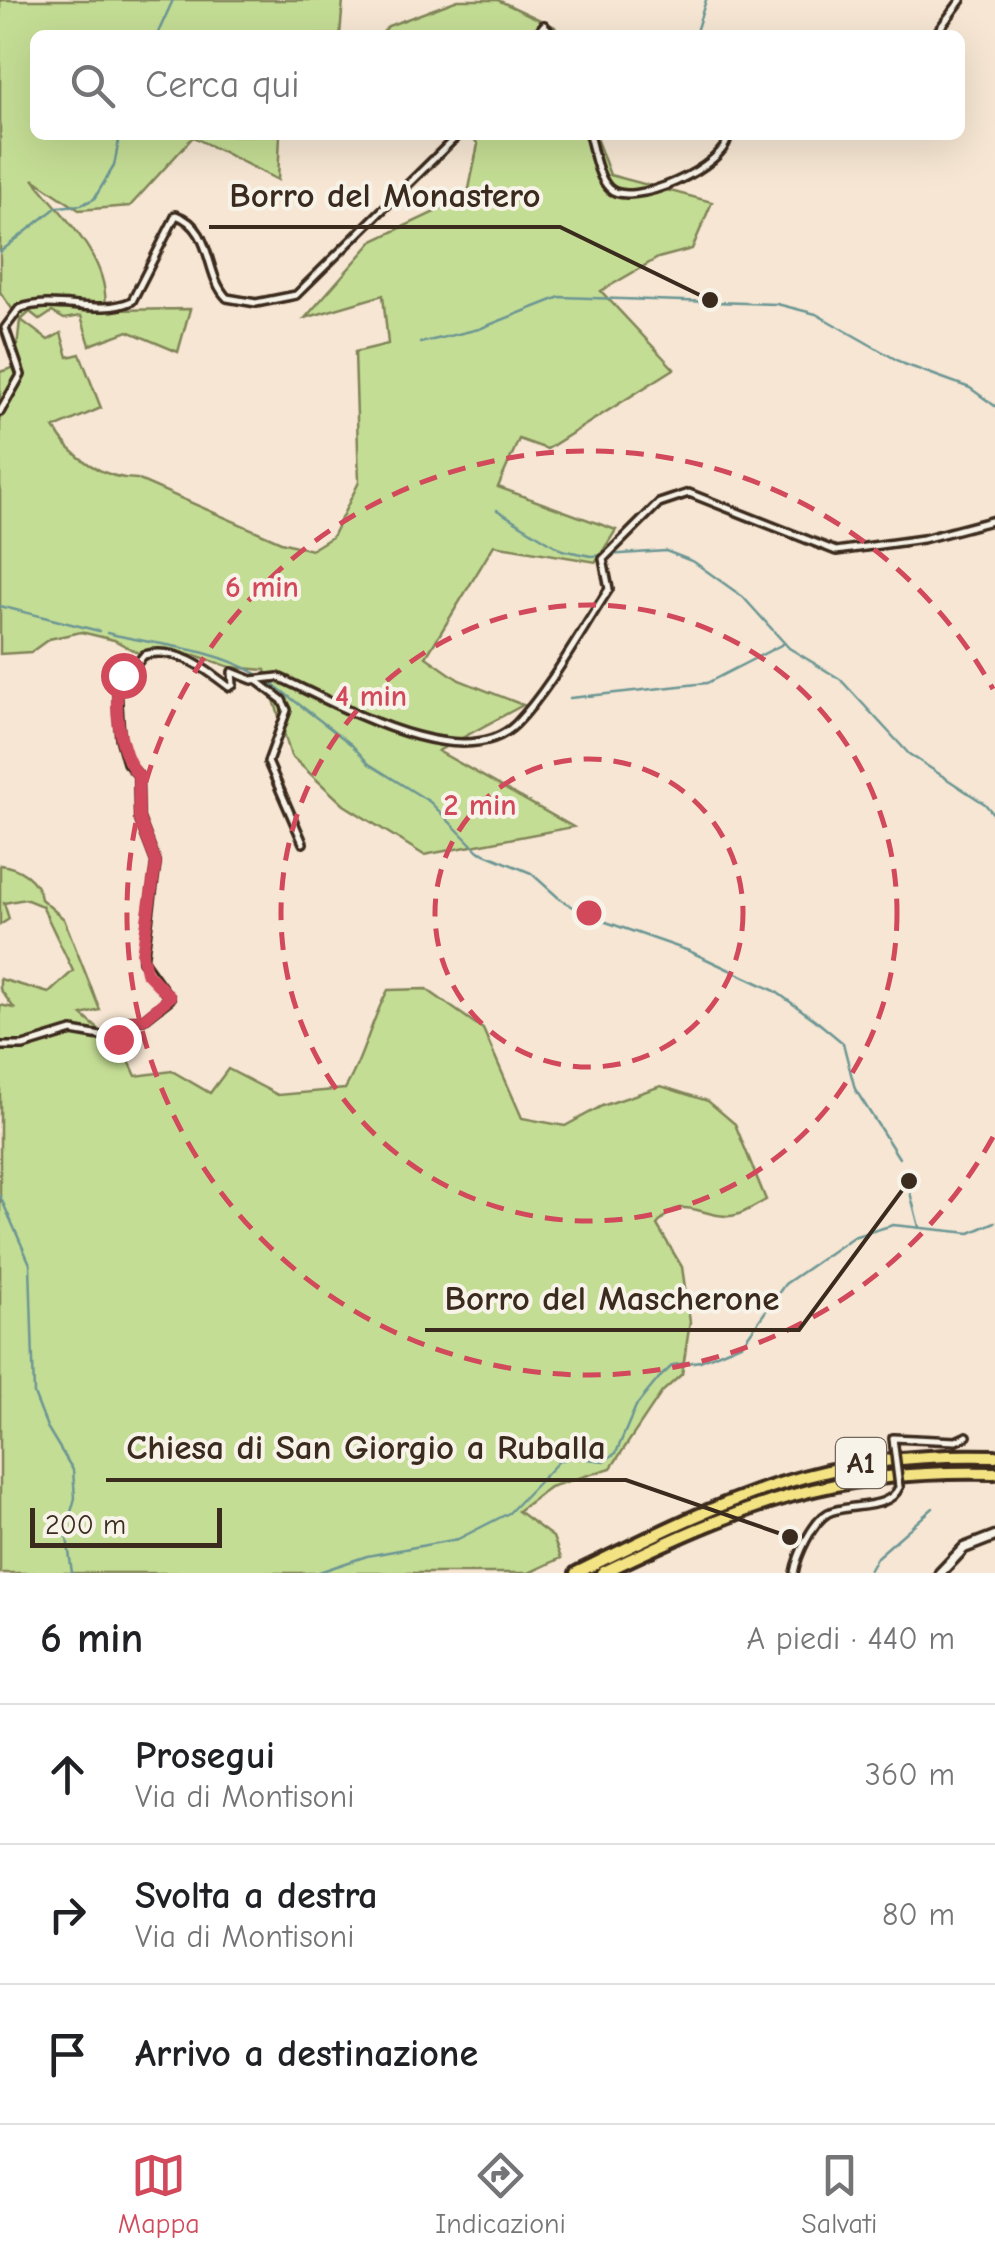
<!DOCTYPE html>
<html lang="it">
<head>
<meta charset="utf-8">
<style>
  :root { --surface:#fff; --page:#f6f6f6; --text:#202124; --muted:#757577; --line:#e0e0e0; --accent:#d1495b }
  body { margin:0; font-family:"Comic Neue",sans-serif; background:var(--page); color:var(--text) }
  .scale { position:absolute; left:30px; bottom:25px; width:192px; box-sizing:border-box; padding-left:10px; border:5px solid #3b2a1e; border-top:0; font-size:28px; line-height:35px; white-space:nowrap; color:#3b2a1e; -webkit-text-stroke:8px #f7f3e8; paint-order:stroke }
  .stop { position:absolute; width:30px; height:30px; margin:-22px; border:8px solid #d1495b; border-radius:50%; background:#fff }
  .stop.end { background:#d1495b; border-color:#fff; box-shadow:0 2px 10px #0008 }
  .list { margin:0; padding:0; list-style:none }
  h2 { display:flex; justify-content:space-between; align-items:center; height:130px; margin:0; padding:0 40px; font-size:42px }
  h2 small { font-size:32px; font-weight:400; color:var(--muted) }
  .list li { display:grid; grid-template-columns:65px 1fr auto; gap:30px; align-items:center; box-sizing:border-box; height:140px; padding:0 40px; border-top:2px solid var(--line) }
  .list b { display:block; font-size:38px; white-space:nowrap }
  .list p { margin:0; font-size:32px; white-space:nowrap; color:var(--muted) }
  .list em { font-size:32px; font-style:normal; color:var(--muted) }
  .icon { flex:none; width:55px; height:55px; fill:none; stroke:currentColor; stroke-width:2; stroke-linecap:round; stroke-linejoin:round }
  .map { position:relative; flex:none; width:995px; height:1573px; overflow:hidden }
  .search { position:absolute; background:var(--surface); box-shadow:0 10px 40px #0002; left:30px; right:30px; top:30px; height:110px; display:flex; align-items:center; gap:25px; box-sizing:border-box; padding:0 35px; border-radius:15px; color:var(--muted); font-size:38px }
  .sheet { height:550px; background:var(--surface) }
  nav { display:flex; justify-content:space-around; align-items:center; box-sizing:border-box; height:140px; border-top:2px solid var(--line); background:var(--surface); font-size:28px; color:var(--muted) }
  nav a { display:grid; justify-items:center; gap:5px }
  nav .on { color:var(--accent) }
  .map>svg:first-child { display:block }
</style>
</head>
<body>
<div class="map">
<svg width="995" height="1573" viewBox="0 0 995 1573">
  <rect width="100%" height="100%" fill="#f6e6d3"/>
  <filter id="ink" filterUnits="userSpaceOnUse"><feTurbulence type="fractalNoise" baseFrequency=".01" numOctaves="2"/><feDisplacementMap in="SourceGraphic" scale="20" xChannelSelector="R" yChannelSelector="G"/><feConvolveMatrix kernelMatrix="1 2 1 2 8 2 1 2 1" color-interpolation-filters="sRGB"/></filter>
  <g filter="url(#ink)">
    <!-- green -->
    <g fill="#c4dd94" stroke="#808459" stroke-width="2.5">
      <path d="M0 0H343L340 35H35V135H280L278 180 193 137 130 206 79 210 33 179C62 215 111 259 105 310L190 309 178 352 128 331 90 345 81 316 64 319 52 312 40 320 30 312 21 320 48 340 61 333 68 357 80 354 101 408 54 428C71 457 103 479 137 479L281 542 311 550 332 537 359 482 355 352 388 344 383 295 305 318 373 241 437 211 469 189 478 144 470 135H595L610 175 712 202 692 249 658 258 601 291 674 369 547 449 519 439 498 487 616 530 596 562 494 545 426 657 459 680 523 705 438 751 573 827 424 855 344 805 291 756 265 670 230 667 195 655H142L114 640 81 632 49 639 31 652 0 654V372L15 367 20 320 0 292Z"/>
      <polygon points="458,0 498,0 555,27 558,35 381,35 388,26"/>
      <path d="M0 865C19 867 38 879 41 899L64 919 100 1010 82 1015 125 1052 136 1076 172 1071 210 1093 228 1069 278 1095 345 1089C364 1057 370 1022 388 990L426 989 483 1029 522 1118 565 1126 602 1106 661 1086 708 1101 735 1124 766 1200C756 1205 741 1216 730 1216 699 1217 682 1192 657 1225L682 1267 690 1322 682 1374 662 1392 611 1468 550 1487 518 1511 553 1537 561 1558 529 1573H0V1005L14 1008 0 989V979L49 993 73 971 42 906 25 899 4 903 9 919 0 925Z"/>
    </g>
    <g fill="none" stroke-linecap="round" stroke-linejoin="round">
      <!-- stream -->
      <g stroke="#6c9694" stroke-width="2.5">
        <polyline points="157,35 173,0"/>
        <polyline points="695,35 706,0"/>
        <polyline points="0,252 57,207 81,205 94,199 114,166 120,135"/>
        <polyline points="420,343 479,329 560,297 777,304 816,314 904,364 970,388 995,406"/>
        <polyline points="497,510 562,550 591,556 666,551 694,562 743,597 789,648 840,679 909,754 985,804 995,816"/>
        <polyline points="0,606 99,631"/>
        <path d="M107 633C158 646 210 647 257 674"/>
        <polyline points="266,679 352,745 369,764 430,802 478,851 531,873 560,899 586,915 689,951 775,991 814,1019 843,1043 855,1089 899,1158"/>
        <polyline points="570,698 707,683 783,644"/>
        <polyline points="905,1173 919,1227"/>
        <polyline points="0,1196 30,1264 34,1394 47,1427 73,1470 75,1498 66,1530 72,1573"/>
        <polyline points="316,1573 367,1556 458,1539 509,1513 559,1461 572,1457 604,1461 616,1453 636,1406 659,1378 673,1365 700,1361 743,1343 785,1284 853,1237 893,1225 970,1233 995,1222"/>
        <polyline points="868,1573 877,1557 933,1508"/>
      </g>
      <defs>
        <g id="street">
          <polyline points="536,35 544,25 553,35"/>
          <polyline points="935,35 961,0"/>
          <path d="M589 135C594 151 597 176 609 188 630 210 728 166 728 135"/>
          <path d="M0 412 21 375 5 328 19 309C55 295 97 317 132 301L176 215C214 229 204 275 227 298L256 303 296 295 458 135"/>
          <polyline points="256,680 282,700 287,710 268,762 303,843"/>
          <path d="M0 1046H23L72 1031 118 1039 131 1020H143L170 999 143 961 156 862 139 818 138 775 127 763 120 738 117 687 144 655C176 646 206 669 229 687L233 685 232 672 252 680 278 677C334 702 462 778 516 724 550 689 581 631 609 589L603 559 659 503 689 493 836 551 923 539 995 520"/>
          <polyline points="894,1446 893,1438 956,1441 967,1436"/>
          <path d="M794 1573C797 1556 812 1522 828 1513 848 1503 890 1511 899 1487"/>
        </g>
        <polyline id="secondary" points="940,1573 964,1548 995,1536"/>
        <g id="highway">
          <path d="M576 1573C727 1499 821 1451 995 1456"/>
          <path d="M602 1573C746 1504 832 1469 995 1473"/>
        </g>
      </defs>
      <!-- street casing -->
      <use href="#street" stroke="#3b2a1e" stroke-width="12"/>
      <!-- secondary casing -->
      <use href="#secondary" stroke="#3b2a1e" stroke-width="15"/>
      <!-- highway casing -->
      <use href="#highway" stroke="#3b2a1e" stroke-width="18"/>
      <!-- street -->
      <use href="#street" stroke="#f7f3e8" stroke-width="5"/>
      <!-- secondary -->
      <use href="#secondary" stroke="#f7f3e8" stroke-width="8"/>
      <!-- highway -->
      <use href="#highway" stroke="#f4e382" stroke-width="10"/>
      <defs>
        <polyline id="street-bridge" points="894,1446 899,1487"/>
      </defs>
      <!-- street-bridge casing -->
      <use href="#street-bridge" stroke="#3b2a1e" stroke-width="12" stroke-linecap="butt"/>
      <!-- street-bridge -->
      <use href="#street-bridge" stroke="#f7f3e8" stroke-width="5"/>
    </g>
  </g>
  <g fill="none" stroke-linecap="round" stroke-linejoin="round" filter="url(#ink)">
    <!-- route -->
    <path stroke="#d1495b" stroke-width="12" d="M118 1039 132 1020H143L170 997 146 972 142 954 156 862 139 818 138 775C120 755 110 699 123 675"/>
  </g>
  <!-- distance rings -->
  <g fill="none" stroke="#d1495b" stroke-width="5" stroke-dasharray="18 12">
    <circle cx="589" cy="913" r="154"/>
    <circle cx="589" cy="913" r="308"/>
    <path d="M993 1137A462 462 0 1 1 993 689"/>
  </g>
  <g text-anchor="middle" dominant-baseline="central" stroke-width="8" stroke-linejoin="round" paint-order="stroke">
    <!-- shield labels -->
    <rect fill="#f7f3e8" stroke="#73665b" stroke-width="2.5" x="836" y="1438" width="50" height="50" rx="8"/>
    <g font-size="30" font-weight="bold" fill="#3b2a1e">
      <text x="861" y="1463">A1</text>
    </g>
  </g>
  <circle cx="589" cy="913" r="15" fill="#d1495b" stroke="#f7f3e8" stroke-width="5"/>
  <g font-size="30" text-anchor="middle" font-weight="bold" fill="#d1495b" stroke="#f7f3e8" stroke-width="8" stroke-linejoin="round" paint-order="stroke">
    <text x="262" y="597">6 min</text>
    <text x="371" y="706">4 min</text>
    <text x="480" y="815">2 min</text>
  </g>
  <!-- callouts -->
  <path fill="none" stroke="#3b2a1e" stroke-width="4" d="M710 300L560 227H209M909 1181L799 1330H425M790 1537L626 1480H106"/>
  <g fill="#3b2a1e" stroke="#f7f3e8" stroke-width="4">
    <circle cx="710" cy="300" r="10"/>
    <circle cx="909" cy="1181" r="10"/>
    <circle cx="790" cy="1537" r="10"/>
  </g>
  <g font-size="35" text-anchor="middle" font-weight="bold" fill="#3b2a1e" stroke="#f7f3e8" stroke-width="8" stroke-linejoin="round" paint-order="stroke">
    <text x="385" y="207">Borro del Monastero</text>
    <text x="612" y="1310">Borro del Mascherone</text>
    <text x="366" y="1459">Chiesa di San Giorgio a Ruballa</text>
  </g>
</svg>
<div class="scale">200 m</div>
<div class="stop" style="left:123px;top:675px"></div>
<div class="stop end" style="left:118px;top:1039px"></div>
<div class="search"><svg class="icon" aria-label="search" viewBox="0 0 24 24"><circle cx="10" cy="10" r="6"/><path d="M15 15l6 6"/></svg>Cerca qui</div>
</div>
<section class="sheet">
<h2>6 min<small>A piedi · 440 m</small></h2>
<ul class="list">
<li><svg class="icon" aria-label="ahead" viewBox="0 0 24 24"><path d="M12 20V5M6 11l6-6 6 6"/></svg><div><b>Prosegui</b><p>Via di Montisoni</p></div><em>360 m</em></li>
<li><svg class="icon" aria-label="right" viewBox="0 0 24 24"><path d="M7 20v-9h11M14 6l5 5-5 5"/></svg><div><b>Svolta a destra</b><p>Via di Montisoni</p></div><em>80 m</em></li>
<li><svg class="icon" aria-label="arrive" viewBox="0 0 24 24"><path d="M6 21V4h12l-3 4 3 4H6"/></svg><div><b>Arrivo a destinazione</b></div></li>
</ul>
</section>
<nav>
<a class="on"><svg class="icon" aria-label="map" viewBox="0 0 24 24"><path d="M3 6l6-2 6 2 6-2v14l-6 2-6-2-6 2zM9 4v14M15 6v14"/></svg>Mappa</a>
<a><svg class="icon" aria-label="directions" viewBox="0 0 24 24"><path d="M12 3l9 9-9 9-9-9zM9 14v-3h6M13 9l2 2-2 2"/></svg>Indicazioni</a>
<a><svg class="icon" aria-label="saved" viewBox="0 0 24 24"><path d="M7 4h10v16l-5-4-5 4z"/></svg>Salvati</a>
</nav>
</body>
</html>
